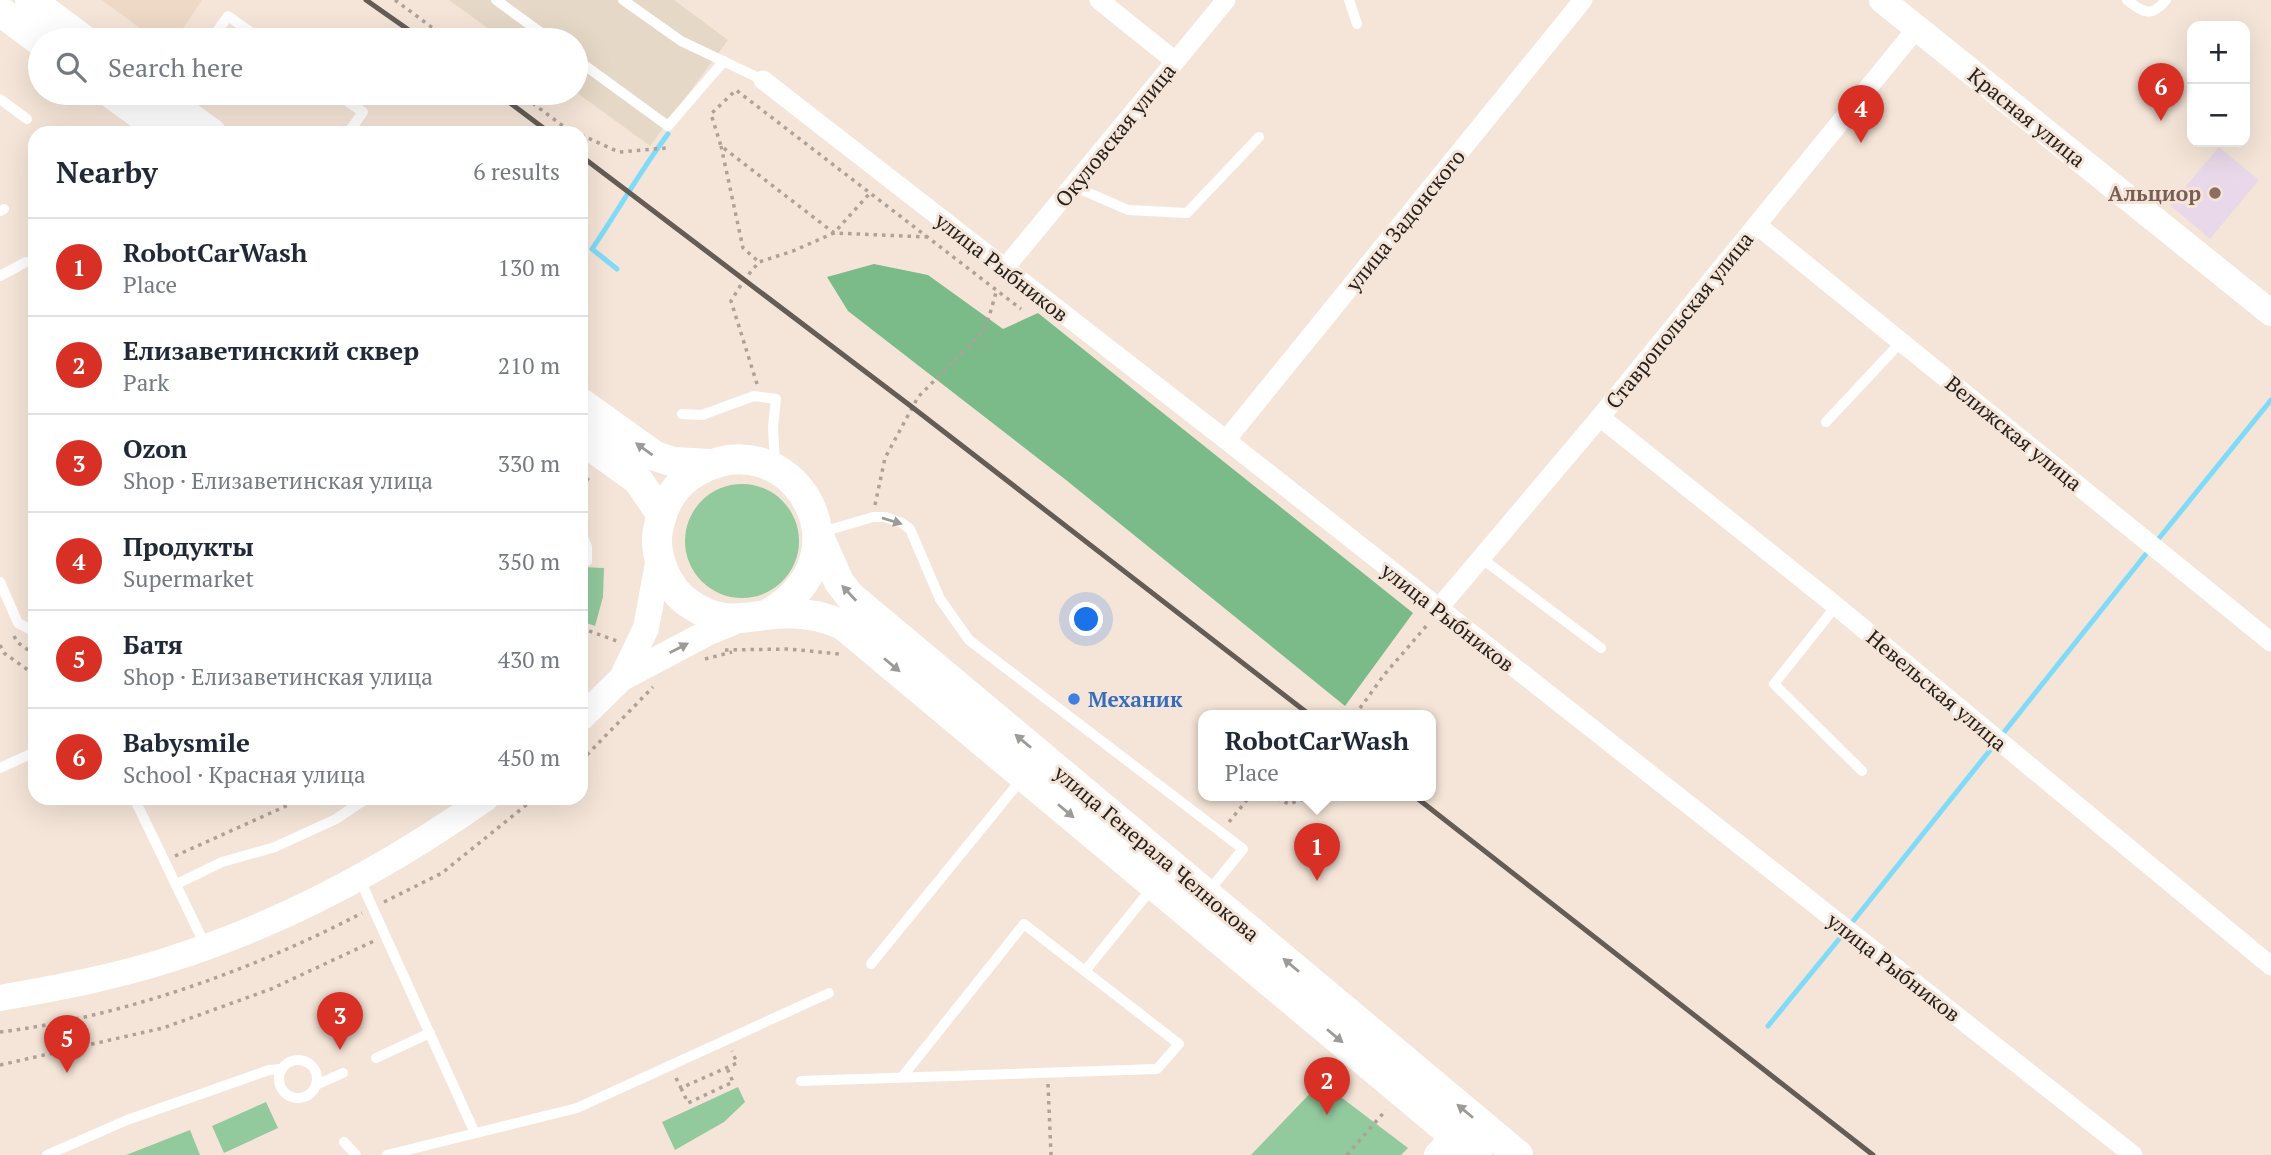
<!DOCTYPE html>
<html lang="en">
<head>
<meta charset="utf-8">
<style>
  :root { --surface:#fff; --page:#f2f2f3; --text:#1f2937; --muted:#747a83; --line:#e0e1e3; --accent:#d93025 }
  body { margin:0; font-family:"PT Serif",serif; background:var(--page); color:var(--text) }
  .controls { position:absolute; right:21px; top:21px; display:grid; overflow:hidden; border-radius:14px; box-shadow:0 7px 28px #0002 }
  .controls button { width:63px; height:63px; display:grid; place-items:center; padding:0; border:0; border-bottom:2px solid var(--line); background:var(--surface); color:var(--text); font:35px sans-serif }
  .you { position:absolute; left:1087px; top:620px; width:24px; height:24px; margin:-18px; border:5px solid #fff; border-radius:50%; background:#1a73e8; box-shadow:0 0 0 10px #1a73e833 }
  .badge { display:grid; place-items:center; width:46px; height:46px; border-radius:50%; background:var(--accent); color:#fff; font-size:23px; font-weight:700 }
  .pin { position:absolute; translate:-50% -58px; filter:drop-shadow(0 2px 4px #0008) }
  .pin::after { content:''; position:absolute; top:37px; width:24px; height:21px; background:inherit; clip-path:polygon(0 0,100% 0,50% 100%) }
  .popup { position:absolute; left:1198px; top:710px; width:238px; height:91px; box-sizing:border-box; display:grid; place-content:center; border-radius:14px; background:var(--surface); filter:drop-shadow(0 2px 5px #0005); font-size:23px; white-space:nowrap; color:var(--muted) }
  .popup b { font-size:26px; color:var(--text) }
  .popup::after { content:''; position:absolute; left:50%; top:100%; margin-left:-14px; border:14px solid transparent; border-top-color:var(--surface) }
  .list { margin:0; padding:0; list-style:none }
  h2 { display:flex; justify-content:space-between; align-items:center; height:91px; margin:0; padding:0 28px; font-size:30px }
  h2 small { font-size:23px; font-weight:400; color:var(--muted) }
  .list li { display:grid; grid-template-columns:46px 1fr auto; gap:21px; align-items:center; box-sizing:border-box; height:98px; padding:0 28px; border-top:2px solid var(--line) }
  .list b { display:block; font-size:26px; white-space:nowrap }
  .list p { margin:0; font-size:23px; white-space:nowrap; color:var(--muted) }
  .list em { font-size:23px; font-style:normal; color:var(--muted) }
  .icon { flex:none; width:38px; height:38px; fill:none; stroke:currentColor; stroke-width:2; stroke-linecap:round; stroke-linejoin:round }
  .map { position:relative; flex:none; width:2271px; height:1155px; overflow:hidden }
  .search { position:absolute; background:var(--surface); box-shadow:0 7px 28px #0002; left:28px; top:28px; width:560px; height:77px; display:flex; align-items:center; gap:18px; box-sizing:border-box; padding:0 24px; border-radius:38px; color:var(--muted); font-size:26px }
  .panel { position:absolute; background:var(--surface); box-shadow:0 7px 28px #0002; left:28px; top:126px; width:560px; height:679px; border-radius:21px }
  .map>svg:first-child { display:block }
</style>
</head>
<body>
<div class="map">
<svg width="2271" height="1155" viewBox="0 0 2271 1155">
  <rect width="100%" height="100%" fill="#f5e5d8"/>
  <!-- built -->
  <polygon fill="#eed8c6" points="102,0 202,0 175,40 156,40"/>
  <!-- industrial -->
  <polygon fill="#e6d8c6" points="449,0 674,0 728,40 650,146 576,92 576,40 504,40"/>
  <!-- education -->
  <polygon fill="#e9d8e9" points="2219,147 2259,180 2210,239 2170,205"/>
  <!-- green -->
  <g fill="#92c99d">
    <circle cx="742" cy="541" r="57"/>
    <polygon points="581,567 604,568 603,597 595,626 581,621"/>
    <polygon points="1321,1082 1408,1148 1401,1155 1251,1155"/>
    <polygon points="738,1087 745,1102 724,1122 675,1150 662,1122"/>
    <polygon points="266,1102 278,1128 224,1153 212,1126"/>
    <polygon points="190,1130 200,1155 126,1155"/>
  </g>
  <!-- forest -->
  <polygon fill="#7bba89" points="874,264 928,275 1003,329 1038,313 1413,613 1345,706 1066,480 848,311 827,277"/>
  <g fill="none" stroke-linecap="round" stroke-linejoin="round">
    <!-- stream -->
    <g stroke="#7fdbf8" stroke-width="5">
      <path d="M617 269 592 249C618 211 640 171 668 134"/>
      <polyline points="2156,542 2271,400"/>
      <polyline points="2001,736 2150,549"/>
      <polyline points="1850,925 1995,744"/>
      <polyline points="1768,1026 1844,933"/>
    </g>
    <!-- path -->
    <g stroke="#aea298" stroke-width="3.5" stroke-dasharray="3.5 5" stroke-linecap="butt">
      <polyline points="395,0 449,40"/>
      <polyline points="519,93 567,129 576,133"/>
      <polyline points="581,135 619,152 667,148"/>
      <polyline points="721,146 743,248 759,262"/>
      <polyline points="928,237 834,233 721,146 711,114 736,90 1021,309"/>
      <polyline points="757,384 731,301 744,280 759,262 793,251 834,233 870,193"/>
      <polyline points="581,487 591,475"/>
      <polyline points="875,505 885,458 918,397 983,332 989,317 997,289"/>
      <polyline points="581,628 617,641"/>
      <polyline points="14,636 17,642 35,655"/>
      <polyline points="0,645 4,653 35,675"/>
      <polyline points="725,650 789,649 839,654"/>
      <polyline points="705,659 732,652"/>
      <polyline points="1355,715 1384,675 1428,624"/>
      <polyline points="581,761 653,687"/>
      <polyline points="1269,795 1289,804 1315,795"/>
      <polyline points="1229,822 1251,795"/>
      <polyline points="175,856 304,798"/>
      <polyline points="384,902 442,873 535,798"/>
      <path d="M0 1032C122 1017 253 970 362 913"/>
      <polyline points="0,1065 163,1028 271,989 374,941"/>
      <polyline points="676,1078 681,1088 737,1063 732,1051"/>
      <polyline points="1048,1084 1051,1155"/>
      <polyline points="681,1088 688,1103 733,1082 727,1068"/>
      <polyline points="1347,1155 1386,1110"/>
    </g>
    <!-- lane -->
    <g stroke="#fff" stroke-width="10">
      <polyline points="496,0 551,40"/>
      <polyline points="623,0 681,41 763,80"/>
      <polyline points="1349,0 1357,24"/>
      <path d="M2127 0C2144 13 2151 18 2166 0"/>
      <polyline points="211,40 228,16 262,40"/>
      <polyline points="576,59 668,126 724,61"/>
      <polyline points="335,93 363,112 348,133"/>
      <polyline points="0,99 27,119"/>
      <polyline points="1073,186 1128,210 1187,213 1259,137"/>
      <polyline points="0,211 4,209"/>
      <polyline points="0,276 26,262"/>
      <polyline points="682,414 702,415 754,396 776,399 773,427 775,465"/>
      <polyline points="1826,422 1901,342"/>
      <polyline points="822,532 873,517 885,517 902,523 910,529 940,599 969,640 1243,849 1209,891"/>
      <polyline points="581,533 587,547 587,561"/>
      <polyline points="1481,558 1601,648"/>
      <polyline points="0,582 18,623 35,632"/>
      <polyline points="1836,606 1774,684 1862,771"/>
      <polyline points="0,768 35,752"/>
      <polyline points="134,798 206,947"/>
      <polyline points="360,880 474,1131"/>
      <polyline points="177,884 222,862 275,847 336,819 367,798"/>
      <polyline points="871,964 1021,780"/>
      <polyline points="1085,971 1152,888"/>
      <polyline points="376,1058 430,1033"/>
      <circle cx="298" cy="1079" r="19"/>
      <polyline points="801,1081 1157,1069 1179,1044 1024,924 902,1077"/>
      <polyline points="316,1085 343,1073"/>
      <polyline points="344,1142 356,1155"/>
      <polyline points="47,1155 127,1120 269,1070 282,1069"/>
      <polyline points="387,1155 577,1108 829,993"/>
    </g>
    <!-- street -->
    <g stroke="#fff" stroke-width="19">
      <polyline points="1099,0 1175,61"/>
      <polyline points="763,80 1226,440 2133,1155"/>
      <polyline points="1757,225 2271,642"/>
      <polyline points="1004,269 1226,0"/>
      <polyline points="1600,417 1836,606 2271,966"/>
      <polyline points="1226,440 1583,0"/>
      <polyline points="1438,609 1600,417 1917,28"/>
    </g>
    <!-- secondary -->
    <g stroke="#fff" stroke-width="26">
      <polyline points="1882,0 2271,313"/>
      <polyline points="622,678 646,628 659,558"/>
      <polyline points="581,718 622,678 707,633 738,620"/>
      <path d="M0 998C57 988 116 977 171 959 285 923 388 867 486 798"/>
      <polyline points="1437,1155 1454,1136"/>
    </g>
    <!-- primary -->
    <g stroke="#fff" stroke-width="30">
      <polyline points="30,0 84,40"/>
      <polyline points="0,11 40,41"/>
      <polyline points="111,93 166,133"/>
      <polyline points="156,93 211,133"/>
      <polyline points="581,403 655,456 674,462 709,464"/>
      <polyline points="581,439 638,480 661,514"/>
      <polyline points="818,534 839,582 850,596 1518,1155"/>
      <path d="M766 615C875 555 790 419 698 471 674 484 663 504 658 530 653 556 668 590 690 604 716 622 735 620 765 615 791 611 819 614 843 625L1477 1155"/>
    </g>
    <!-- rail -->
    <g stroke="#645c55" stroke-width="5">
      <polyline points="366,0 423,40"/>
      <polyline points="497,93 550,133"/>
      <polyline points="581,156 912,407 1310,715"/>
      <polyline points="1413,795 1873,1155"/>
    </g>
  </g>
  <!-- one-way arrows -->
  <defs><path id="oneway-solid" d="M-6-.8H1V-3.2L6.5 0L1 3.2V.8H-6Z" transform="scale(1.75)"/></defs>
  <g fill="#9d9b98">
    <use href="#oneway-solid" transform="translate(644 449) rotate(-144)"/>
    <use href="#oneway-solid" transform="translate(892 521) rotate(17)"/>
    <use href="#oneway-solid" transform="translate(849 593) rotate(-133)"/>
    <use href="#oneway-solid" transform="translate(679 648) rotate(-27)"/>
    <use href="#oneway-solid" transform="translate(892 665) rotate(40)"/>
    <use href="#oneway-solid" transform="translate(1023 741) rotate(-140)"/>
    <use href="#oneway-solid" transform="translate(1066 811) rotate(40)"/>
    <use href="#oneway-solid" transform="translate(1291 965) rotate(-140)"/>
    <use href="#oneway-solid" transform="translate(1335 1036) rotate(40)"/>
    <use href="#oneway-solid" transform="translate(1465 1111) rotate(-140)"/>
  </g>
  <!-- markers -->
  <circle fill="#8d6e63" stroke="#f5e5d8" stroke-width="2.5" cx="2215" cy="193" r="7"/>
  <circle fill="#3f7fe0" stroke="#f5e5d8" stroke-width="2.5" cx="1074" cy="699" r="7"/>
  <g text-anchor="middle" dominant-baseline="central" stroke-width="6" stroke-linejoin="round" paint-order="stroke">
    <!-- street labels -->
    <g font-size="21" fill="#25201b" stroke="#f5e5d8">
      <text transform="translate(2027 117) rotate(39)">Красная улица</text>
      <text transform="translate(1115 135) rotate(-51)">Окуловская улица</text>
      <text transform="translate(1405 220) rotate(-51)">улица Задонского</text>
      <text transform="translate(1002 267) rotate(38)">улица Рыбников</text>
      <text transform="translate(1679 320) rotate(-51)">Ставропольская улица</text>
      <text transform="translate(2014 433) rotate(39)">Велижская улица</text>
      <text transform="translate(1448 617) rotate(38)">улица Рыбников</text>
      <text transform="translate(1937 690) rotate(40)">Невельская улица</text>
      <text transform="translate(1157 853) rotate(40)">улица Генерала Челнокова</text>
      <text transform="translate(1894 967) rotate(38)">улица Рыбников</text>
    </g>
    <!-- education labels -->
    <g font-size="21" font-weight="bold" fill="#785e54" stroke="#f5e5d8" text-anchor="end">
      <text x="2201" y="193">Альциор</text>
    </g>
    <!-- shop labels -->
    <g font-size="21" font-weight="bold" fill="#366cbe" stroke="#f5e5d8" text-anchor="start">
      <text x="1088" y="699">Механик</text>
    </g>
  </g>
</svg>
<div class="controls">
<button>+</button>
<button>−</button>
</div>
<div class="you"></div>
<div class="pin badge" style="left:1317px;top:881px">1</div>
<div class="popup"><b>RobotCarWash</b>Place</div>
<div class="pin badge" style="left:1327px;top:1115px">2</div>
<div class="pin badge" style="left:340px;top:1050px">3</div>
<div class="pin badge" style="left:1861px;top:143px">4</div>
<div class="pin badge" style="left:67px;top:1073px">5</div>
<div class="pin badge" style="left:2161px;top:121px">6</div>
<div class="search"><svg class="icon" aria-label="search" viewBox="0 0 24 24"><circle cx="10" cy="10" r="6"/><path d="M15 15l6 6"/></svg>Search here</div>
<section class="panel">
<h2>Nearby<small>6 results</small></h2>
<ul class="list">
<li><span class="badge">1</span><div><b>RobotCarWash</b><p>Place</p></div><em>130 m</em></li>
<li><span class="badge">2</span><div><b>Елизаветинский сквер</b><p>Park</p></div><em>210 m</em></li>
<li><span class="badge">3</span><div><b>Ozon</b><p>Shop · Елизаветинская улица</p></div><em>330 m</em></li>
<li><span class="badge">4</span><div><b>Продукты</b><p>Supermarket</p></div><em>350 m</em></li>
<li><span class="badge">5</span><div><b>Батя</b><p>Shop · Елизаветинская улица</p></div><em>430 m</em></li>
<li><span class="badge">6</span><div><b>Babysmile</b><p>School · Красная улица</p></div><em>450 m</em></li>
</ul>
</section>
</div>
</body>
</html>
